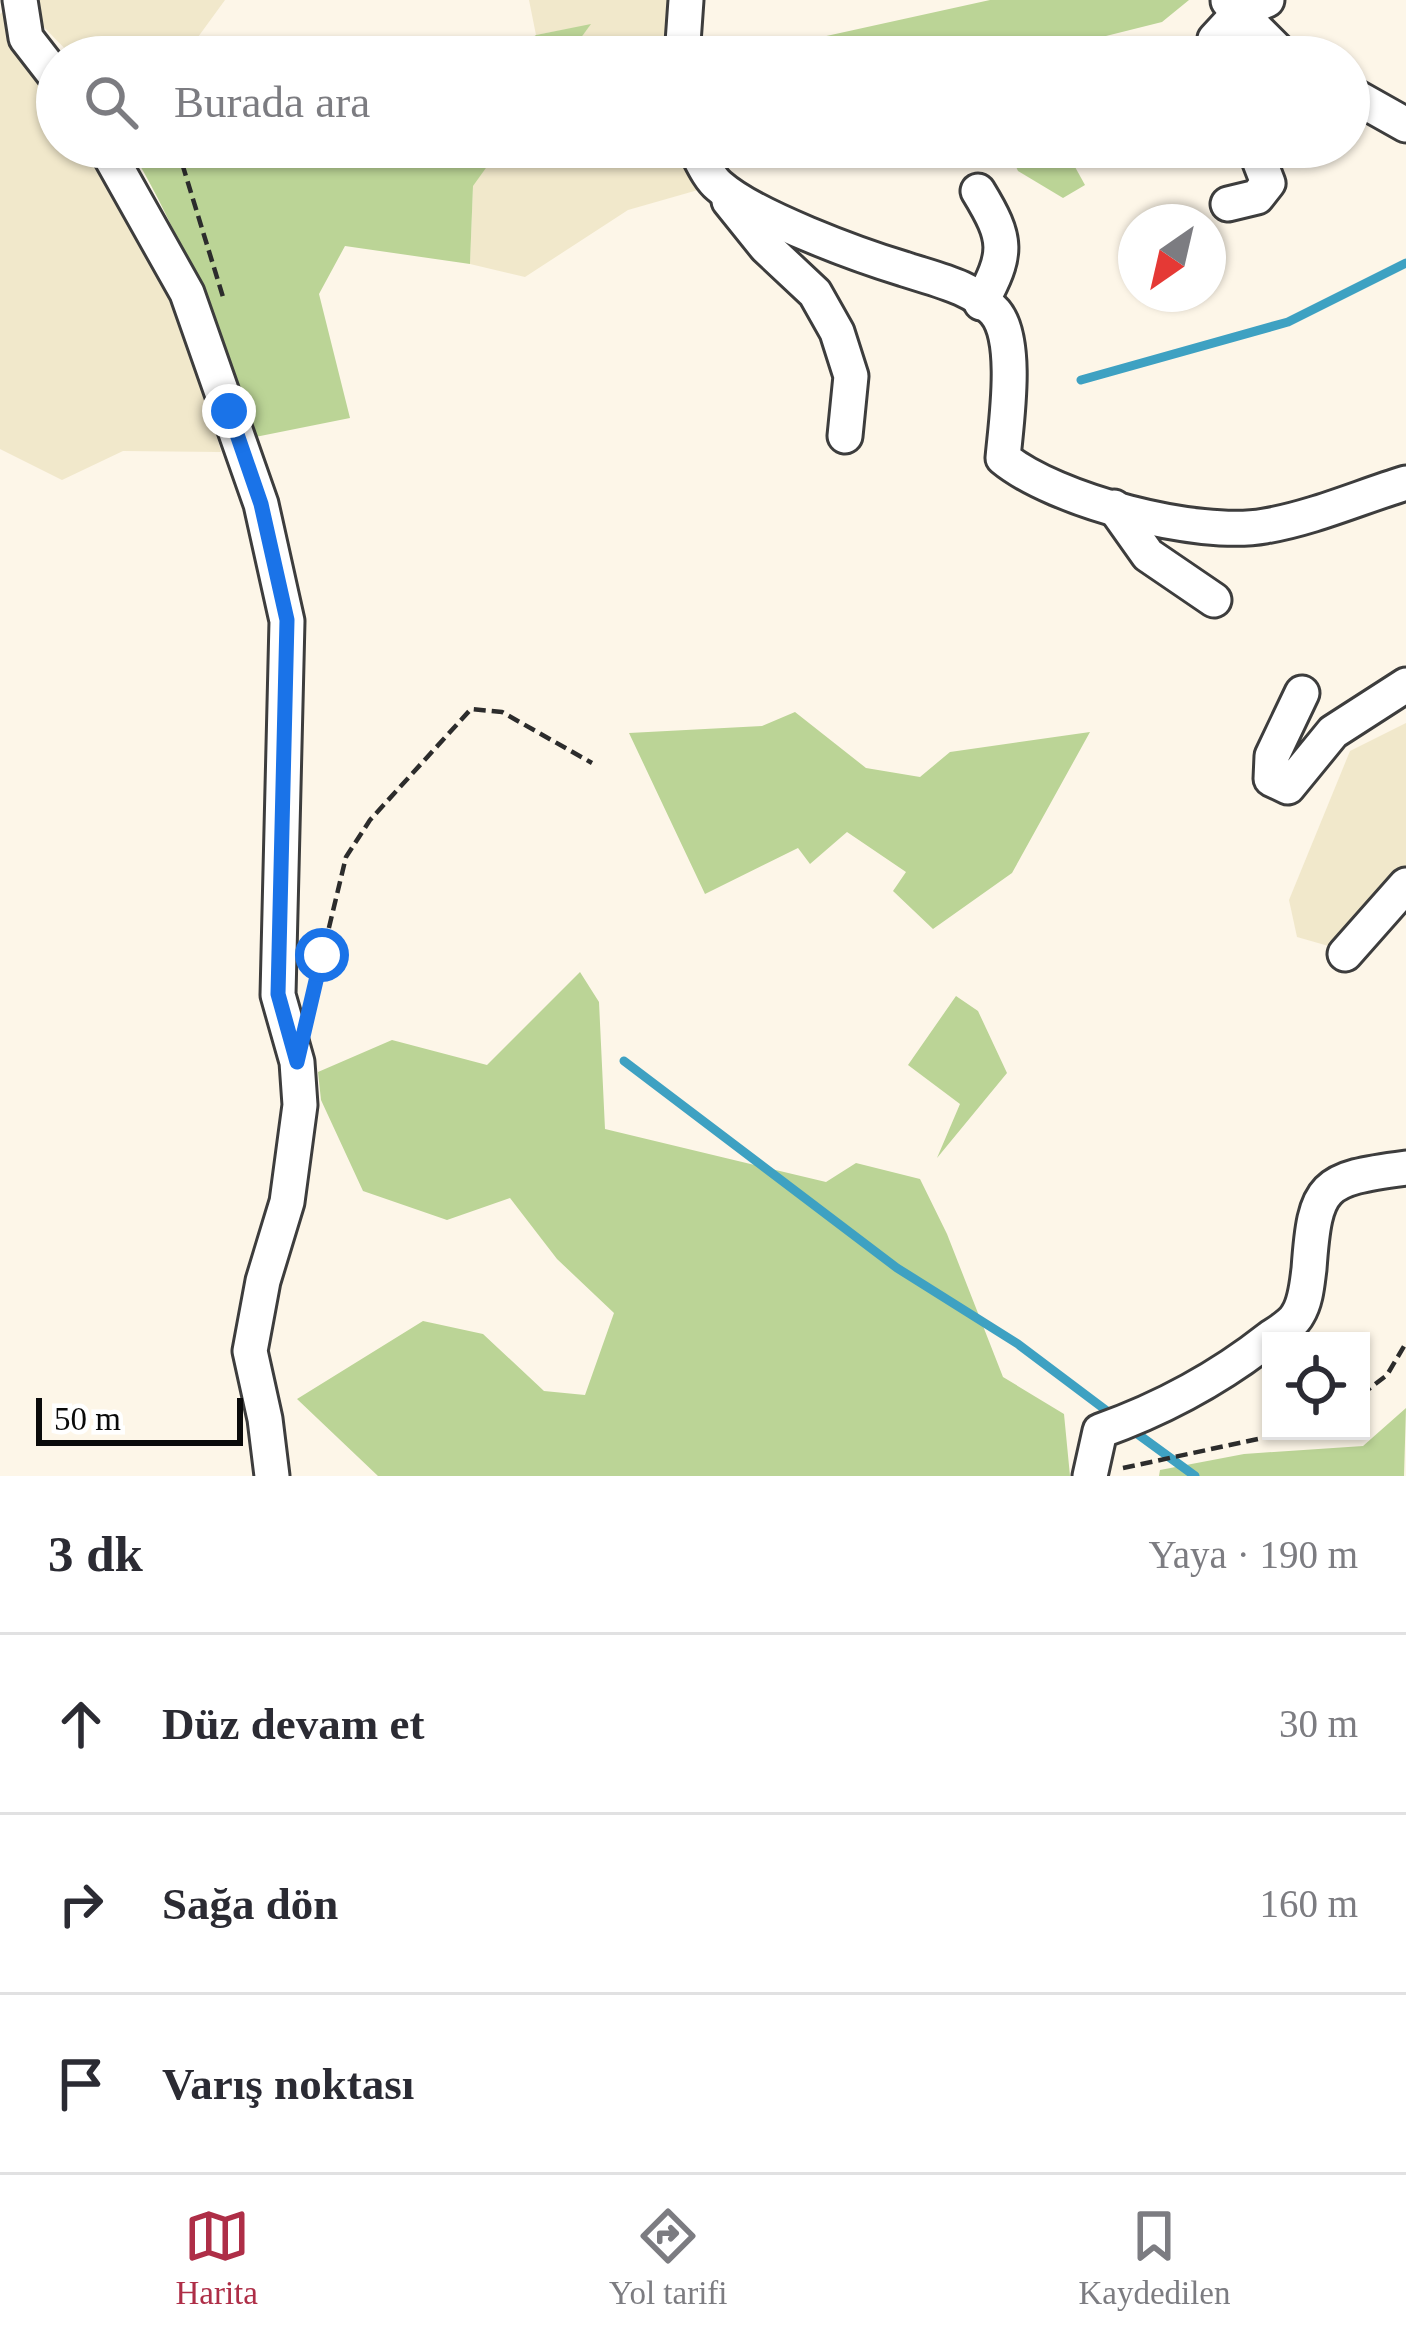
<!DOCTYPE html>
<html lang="tr">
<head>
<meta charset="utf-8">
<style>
  :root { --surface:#fff; --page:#f2f2f3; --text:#2b2b33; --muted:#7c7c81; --line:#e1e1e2; --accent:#ae2e47 }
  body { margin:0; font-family:Georgia,serif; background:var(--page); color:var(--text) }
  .controls { position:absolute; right:36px; bottom:36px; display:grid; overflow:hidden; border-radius:0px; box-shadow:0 3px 9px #0004 }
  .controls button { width:108px; height:108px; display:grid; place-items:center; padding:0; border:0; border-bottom:3px solid var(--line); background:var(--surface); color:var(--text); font:60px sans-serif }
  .compass { position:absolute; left:1118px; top:204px; width:108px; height:108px; border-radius:50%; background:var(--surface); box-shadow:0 3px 9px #0004; rotate:214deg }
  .scale { position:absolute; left:36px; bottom:30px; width:207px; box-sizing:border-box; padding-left:12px; border:6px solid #0a0a0a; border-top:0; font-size:33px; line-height:42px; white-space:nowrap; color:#0a0a0a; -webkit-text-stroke:9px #fff; paint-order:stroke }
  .stop { position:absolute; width:36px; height:36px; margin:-27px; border:9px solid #1a73e8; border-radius:50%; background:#fff }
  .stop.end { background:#1a73e8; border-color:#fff; box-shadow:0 3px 12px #0008 }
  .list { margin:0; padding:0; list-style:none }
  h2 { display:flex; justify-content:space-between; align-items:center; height:156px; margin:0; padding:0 48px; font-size:51px }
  h2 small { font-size:39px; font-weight:400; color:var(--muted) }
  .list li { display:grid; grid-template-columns:78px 1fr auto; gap:36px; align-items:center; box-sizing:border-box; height:180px; padding:0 48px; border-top:3px solid var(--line) }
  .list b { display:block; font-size:45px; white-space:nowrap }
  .list em { font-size:39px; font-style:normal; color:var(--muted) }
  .icon { flex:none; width:66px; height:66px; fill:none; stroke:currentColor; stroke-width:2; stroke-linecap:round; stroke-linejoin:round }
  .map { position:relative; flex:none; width:1406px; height:1476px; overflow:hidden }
  .search { position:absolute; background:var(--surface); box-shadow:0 3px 9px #0004; left:36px; right:36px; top:36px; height:132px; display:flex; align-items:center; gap:30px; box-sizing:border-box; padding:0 42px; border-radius:66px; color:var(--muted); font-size:45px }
  .sheet { height:696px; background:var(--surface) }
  nav { display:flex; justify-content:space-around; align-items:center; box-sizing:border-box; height:168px; border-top:3px solid var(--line); background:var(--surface); font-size:33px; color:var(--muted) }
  nav a { display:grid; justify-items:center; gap:6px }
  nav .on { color:var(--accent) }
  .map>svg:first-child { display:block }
</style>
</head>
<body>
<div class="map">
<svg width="1406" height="1476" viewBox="0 0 1406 1476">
  <rect width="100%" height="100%" fill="#fdf6e8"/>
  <!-- farmland -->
  <g fill="#f1e8cb">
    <polygon points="38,0 225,0 198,37 102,37 73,57 37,20"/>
    <polygon points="529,0 672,0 667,57 567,57 590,25 536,35"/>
    <polygon points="4,11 57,90 57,147 91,147 179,299 221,452 123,451 62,480 0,449 0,14"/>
    <polygon points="501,147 672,147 698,190 628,210 525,277 470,264 473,185"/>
    <polygon points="1406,723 1406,867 1332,947 1297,937 1289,900 1350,751"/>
  </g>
  <!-- forest -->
  <g fill="#bbd496">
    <polygon points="990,0 1189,0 1162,22 1090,40 1014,50 1011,57 699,57 790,44"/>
    <polygon points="591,24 567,57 504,57 536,35"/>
    <polygon points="348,36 355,57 78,57 102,37"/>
    <path d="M129 147H501L473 186 470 264 345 246 319 294 350 418 250 438C224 343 180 230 129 147Z"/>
    <polygon points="1007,147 1064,147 1085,185 1063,198 1018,171"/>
    <polygon points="795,712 866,768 920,777 950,752 1090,732 1012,873 933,929 893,891 906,872 847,832 810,864 798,848 705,894 629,733 762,726"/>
    <polygon points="580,972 599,1002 605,1129 826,1182 856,1163 920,1179 947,1234 1003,1377 1064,1414 1070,1476 378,1476 297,1399 423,1321 483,1334 544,1391 585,1395 614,1313 557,1259 510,1198 447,1220 363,1191 321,1100 318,1072 392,1040 487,1065"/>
    <polygon points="956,996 978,1011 1007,1073 937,1158 960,1104 908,1065"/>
    <polygon points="1406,1408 1404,1476 1159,1476 1160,1470 1244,1454 1363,1446"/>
  </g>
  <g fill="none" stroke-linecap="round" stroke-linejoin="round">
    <!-- stream -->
    <g stroke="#3ea1c2" stroke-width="9">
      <polyline points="1081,380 1288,322 1406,263"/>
      <polyline points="624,1061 897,1268 1018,1344 1115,1417"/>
      <polyline points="1128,1427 1195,1476"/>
    </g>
    <defs>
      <g id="minor">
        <polyline points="20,0 26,38 57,78"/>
        <polyline points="1228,1 1284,57"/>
        <polyline points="682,57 686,0"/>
        <polyline points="1219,57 1215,39 1239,13 1267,0"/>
        <polyline points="1349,93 1406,125"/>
        <polyline points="105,147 187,293 261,504 287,621 278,995 297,1062 300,1105 287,1202 263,1281 250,1351 265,1419 272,1476"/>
        <path d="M694 147C701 159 708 177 719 186 754 217 858 255 904 269 934 279 974 287 995 312 1019 340 1006 423 1003 458 1055 501 1198 538 1265 526 1313 518 1360 497 1406 483"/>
        <path d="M978 191C1008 240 1008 253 981 303"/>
        <polyline points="729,201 766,247 815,293 837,332 851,376 845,436"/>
        <polyline points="1228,204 1257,197 1268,183 1254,147"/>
        <polyline points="1114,507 1148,555 1214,600"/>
        <polyline points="1302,693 1272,756 1271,779 1288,787 1333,732 1406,685"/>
        <polyline points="1345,954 1406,885"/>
        <path d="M1090 1476 1100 1431C1162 1409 1218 1379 1270 1338 1279 1332 1293 1324 1298 1314 1306 1301 1307 1284 1309 1269 1315 1184 1322 1179 1406 1168"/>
      </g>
    </defs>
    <!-- minor casing -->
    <use href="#minor" stroke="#3d3d3d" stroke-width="39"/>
    <!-- path -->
    <g stroke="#2c2c2c" stroke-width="4.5" stroke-dasharray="12 6" stroke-linecap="butt">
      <polyline points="177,147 223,297"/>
      <polyline points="312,998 346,857 370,820 471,709 502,712 592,763"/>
      <polyline points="1361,1395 1387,1375 1406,1343"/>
      <polyline points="1123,1468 1295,1431"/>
    </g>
    <!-- minor -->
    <use href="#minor" stroke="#fff" stroke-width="33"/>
  </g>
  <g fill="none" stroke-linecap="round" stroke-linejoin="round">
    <!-- route -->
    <polyline stroke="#1a73e8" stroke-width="15" points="229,411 261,504 287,620 278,994 297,1062 322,955"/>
  </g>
</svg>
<div class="controls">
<button><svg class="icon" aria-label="locate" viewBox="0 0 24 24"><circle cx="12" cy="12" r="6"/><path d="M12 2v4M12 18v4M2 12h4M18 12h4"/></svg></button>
</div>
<svg class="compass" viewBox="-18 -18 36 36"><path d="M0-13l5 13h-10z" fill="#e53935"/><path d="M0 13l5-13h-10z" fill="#7c7c81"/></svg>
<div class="scale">50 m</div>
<div class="stop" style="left:322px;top:955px"></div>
<div class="stop end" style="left:229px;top:411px"></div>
<div class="search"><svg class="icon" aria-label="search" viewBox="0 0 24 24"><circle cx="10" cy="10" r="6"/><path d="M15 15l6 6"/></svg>Burada ara</div>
</div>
<section class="sheet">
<h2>3 dk<small>Yaya · 190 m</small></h2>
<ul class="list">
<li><svg class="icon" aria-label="ahead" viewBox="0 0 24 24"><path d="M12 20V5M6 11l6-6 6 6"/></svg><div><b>Düz devam et</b></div><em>30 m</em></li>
<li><svg class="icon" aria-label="right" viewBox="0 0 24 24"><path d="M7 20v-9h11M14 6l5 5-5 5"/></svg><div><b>Sağa dön</b></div><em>160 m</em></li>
<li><svg class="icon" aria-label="arrive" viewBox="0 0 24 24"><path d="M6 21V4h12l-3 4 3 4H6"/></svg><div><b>Varış noktası</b></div></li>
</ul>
</section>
<nav>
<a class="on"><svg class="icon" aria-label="map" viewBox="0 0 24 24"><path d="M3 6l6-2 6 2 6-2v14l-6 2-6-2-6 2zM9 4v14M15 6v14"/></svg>Harita</a>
<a><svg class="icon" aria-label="directions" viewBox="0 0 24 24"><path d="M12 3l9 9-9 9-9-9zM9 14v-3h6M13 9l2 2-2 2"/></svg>Yol tarifi</a>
<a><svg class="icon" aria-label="saved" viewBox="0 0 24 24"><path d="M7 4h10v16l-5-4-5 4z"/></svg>Kaydedilen</a>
</nav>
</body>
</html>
